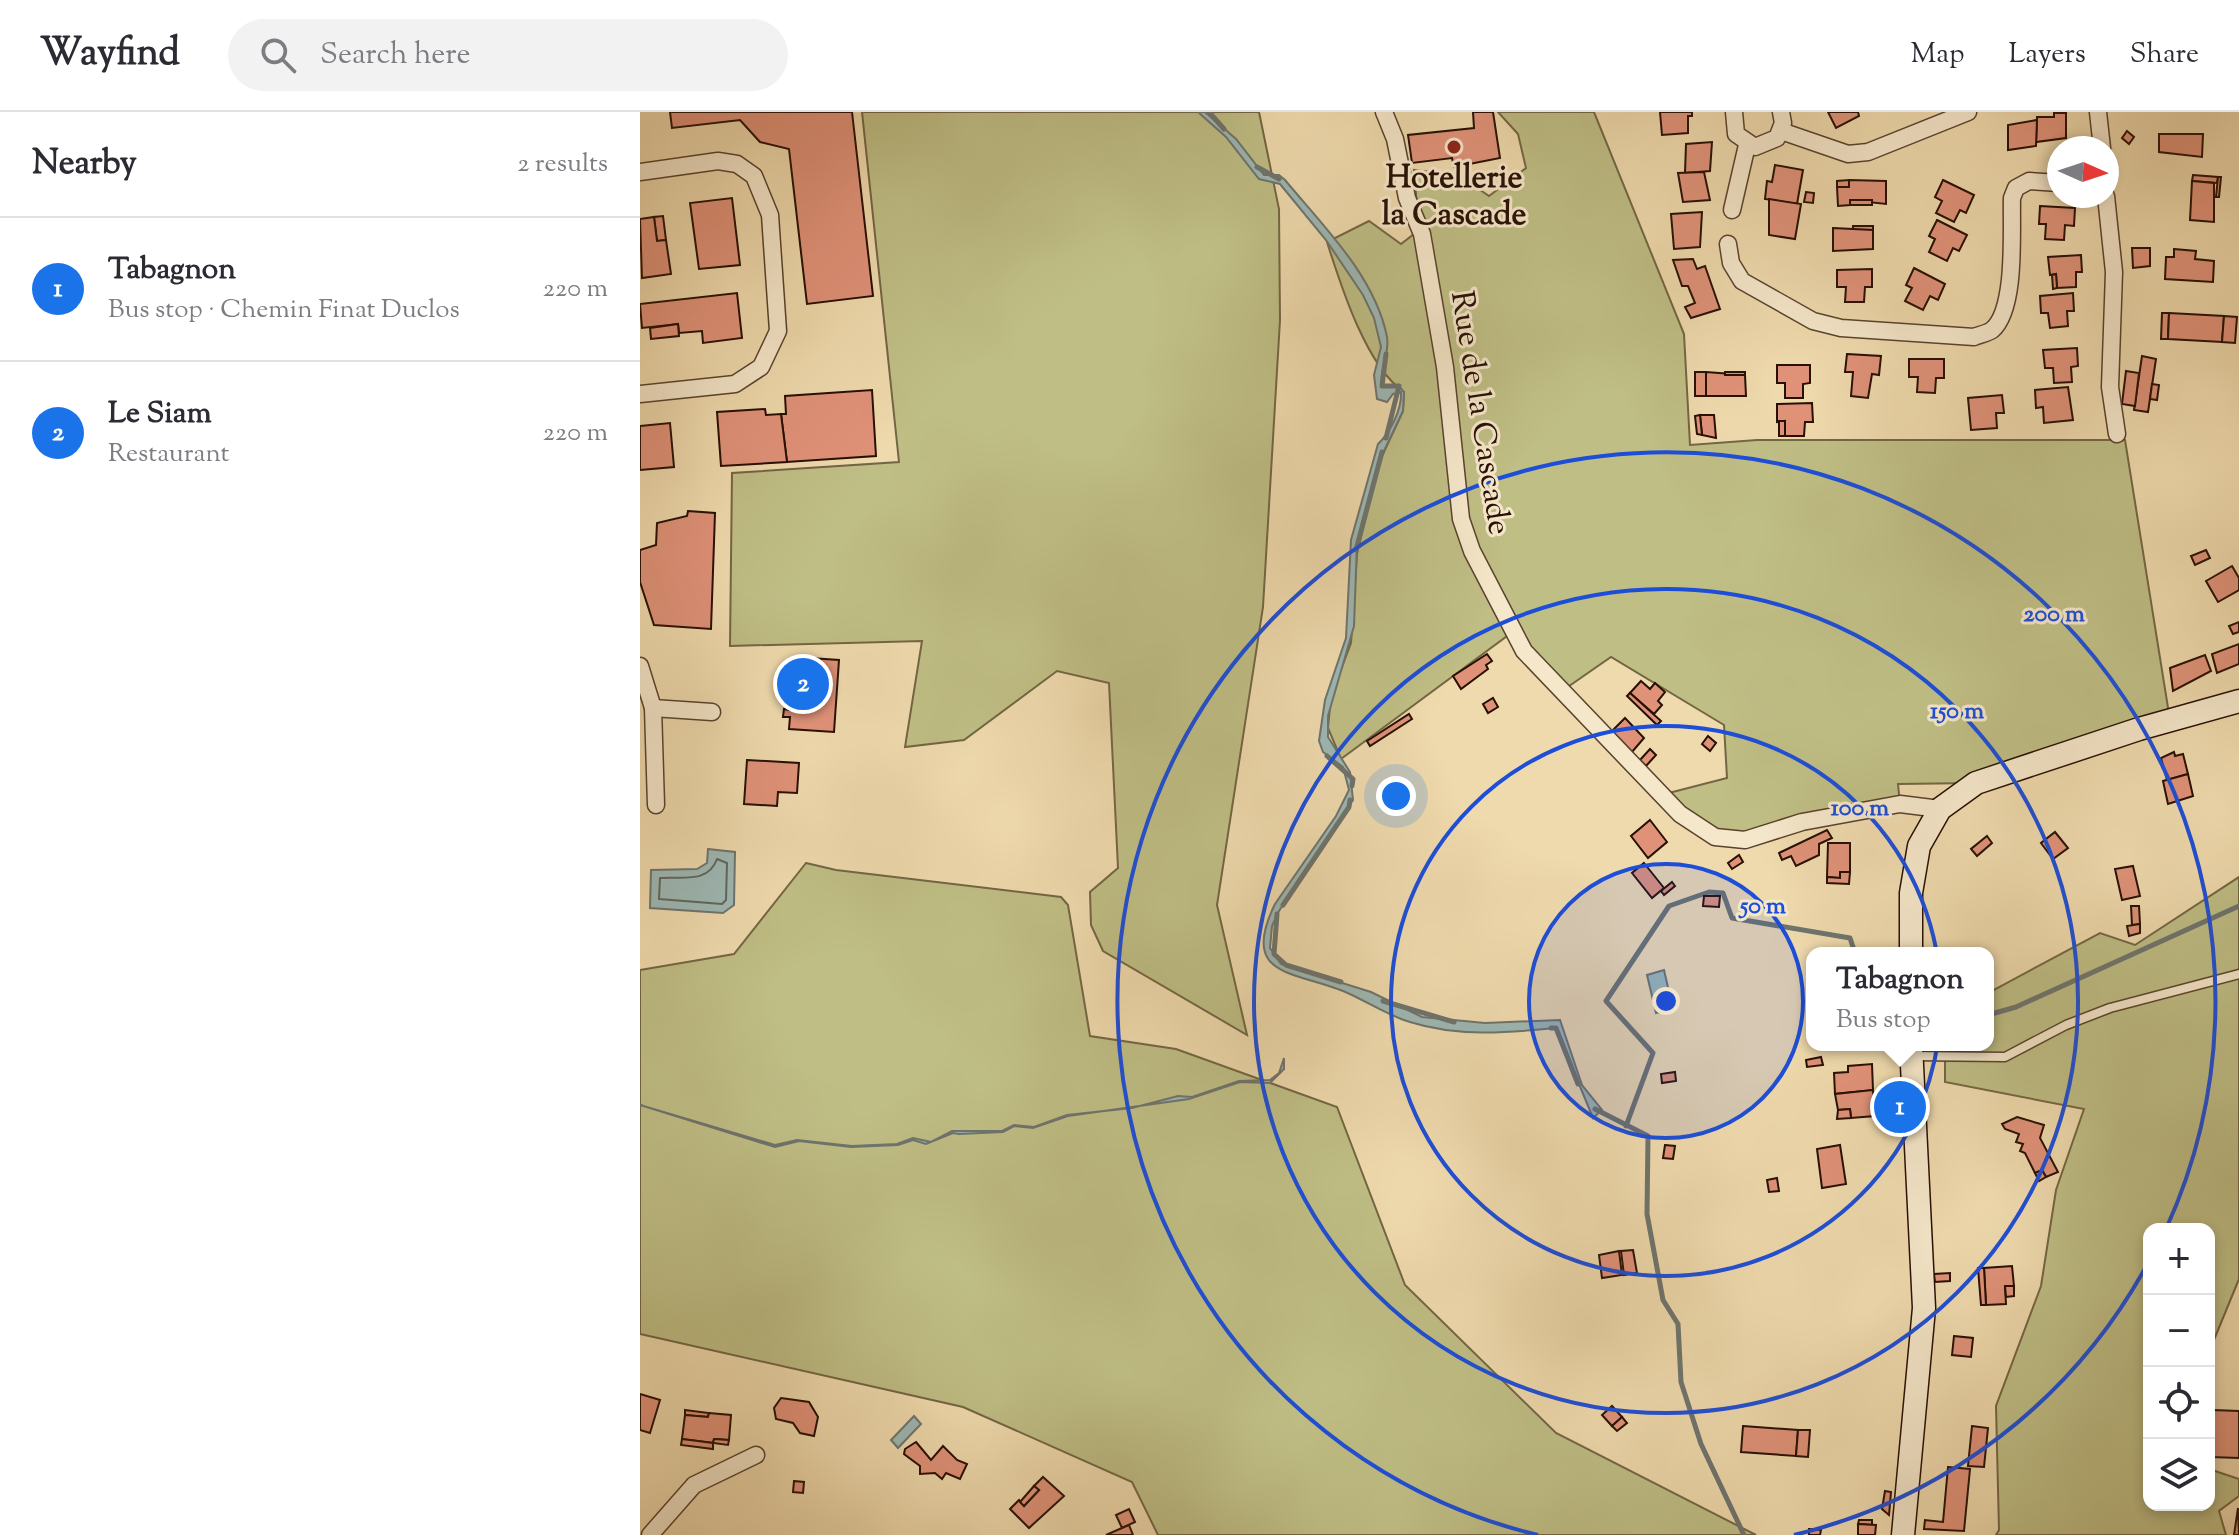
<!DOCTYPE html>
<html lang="en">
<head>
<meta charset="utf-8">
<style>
  :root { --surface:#fff; --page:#f2f2f3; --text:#2b2b33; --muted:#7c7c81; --line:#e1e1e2; --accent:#1a73e8 }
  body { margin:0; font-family:"Sorts Mill Goudy",serif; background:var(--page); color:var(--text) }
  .controls { position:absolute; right:24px; bottom:24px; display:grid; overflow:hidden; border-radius:16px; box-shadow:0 4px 12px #0003 }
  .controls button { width:72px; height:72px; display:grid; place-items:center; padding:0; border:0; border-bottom:2px solid var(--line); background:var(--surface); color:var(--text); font:40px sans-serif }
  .compass { position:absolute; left:1407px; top:24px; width:72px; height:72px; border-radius:50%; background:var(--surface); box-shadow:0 4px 12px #0003; rotate:93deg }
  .you { position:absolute; left:756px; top:684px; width:28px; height:28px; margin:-20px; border:6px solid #fff; border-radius:50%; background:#1a73e8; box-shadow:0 0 0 12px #1a73e833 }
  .badge { display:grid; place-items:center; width:52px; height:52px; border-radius:50%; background:var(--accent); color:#fff; font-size:26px; font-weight:700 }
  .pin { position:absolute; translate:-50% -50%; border:4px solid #fff; box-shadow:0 2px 8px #0006 }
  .popup { position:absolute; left:1166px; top:835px; width:188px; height:104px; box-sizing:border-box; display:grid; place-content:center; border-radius:16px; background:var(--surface); filter:drop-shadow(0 2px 6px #0005); font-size:26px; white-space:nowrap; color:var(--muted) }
  .popup b { font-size:30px; color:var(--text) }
  .popup::after { content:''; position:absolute; left:50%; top:100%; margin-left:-16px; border:16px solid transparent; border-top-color:var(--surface) }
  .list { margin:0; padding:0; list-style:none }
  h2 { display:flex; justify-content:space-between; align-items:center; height:104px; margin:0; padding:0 32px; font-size:34px }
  h2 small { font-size:26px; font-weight:400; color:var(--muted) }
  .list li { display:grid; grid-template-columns:52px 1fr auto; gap:24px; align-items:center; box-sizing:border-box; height:144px; padding:0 32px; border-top:2px solid var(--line) }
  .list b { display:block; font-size:30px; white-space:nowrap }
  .list p { margin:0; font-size:26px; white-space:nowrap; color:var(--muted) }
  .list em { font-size:26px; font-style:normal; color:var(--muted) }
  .icon { flex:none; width:44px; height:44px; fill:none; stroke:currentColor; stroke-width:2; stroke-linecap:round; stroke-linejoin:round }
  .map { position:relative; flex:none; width:1599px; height:1423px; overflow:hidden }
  header { display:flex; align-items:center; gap:48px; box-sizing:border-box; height:112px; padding:0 40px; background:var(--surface); border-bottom:2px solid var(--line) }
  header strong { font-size:38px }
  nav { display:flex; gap:44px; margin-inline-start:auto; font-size:28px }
  .search { width:560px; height:72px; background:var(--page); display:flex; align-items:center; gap:20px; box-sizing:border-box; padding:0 28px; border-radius:44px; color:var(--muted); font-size:30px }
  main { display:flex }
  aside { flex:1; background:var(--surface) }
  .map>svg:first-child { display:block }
</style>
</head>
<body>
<header>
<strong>Wayfind</strong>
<div class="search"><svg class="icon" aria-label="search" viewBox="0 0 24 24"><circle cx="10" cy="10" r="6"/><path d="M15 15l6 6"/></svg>Search here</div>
<nav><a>Map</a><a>Layers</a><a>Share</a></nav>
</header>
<main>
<aside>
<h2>Nearby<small>2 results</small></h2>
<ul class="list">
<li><span class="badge">1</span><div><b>Tabagnon</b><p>Bus stop · Chemin Finat Duclos</p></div><em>220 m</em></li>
<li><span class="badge">2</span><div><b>Le Siam</b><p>Restaurant</p></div><em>220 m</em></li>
</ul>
</aside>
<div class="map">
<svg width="1599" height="1423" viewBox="0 0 1599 1423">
  <rect width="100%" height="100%" fill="#efdaad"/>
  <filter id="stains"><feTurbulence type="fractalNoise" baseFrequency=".0025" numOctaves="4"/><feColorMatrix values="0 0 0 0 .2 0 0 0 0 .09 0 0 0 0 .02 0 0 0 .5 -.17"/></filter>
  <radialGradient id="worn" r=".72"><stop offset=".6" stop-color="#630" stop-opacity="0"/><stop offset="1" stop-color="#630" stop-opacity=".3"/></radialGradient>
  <!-- green -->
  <g fill="#bfbe85" stroke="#736644" stroke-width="2">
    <polygon points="222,0 619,0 639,97 640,208 623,495 577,793 607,923 463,839 451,813 450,780 478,756 469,571 417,559 324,628 265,635 282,529 90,534 92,361 259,350"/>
    <path d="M858 0H954L1044 222 1050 333 1117 328H1485L1530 608 1336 671 1258 672 1260 692 1105 728 1075 725 1021 683 1087 666 1084 613 971 545 922 579 874 519 701 647 688 616 691 584 711 531 717 442 737 355 763 299 764 280C726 254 701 174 687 130L729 109 761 132 779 118 774 58 820 64 849 84 886 56 878 22Z"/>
    <polygon points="166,751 196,758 421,785 428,793 450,924 536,937 697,995 765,1173 916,1321 1116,1423 518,1423 492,1370 323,1295 0,1222 0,858 94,842"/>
    <polygon points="1599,765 1599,1167 1569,1240 1569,1117 1509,1117 1509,1393 1569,1393 1569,1357 1599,1367 1599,1384 1579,1399 1586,1423 1356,1423 1359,1418 1356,1294 1401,1174 1416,1078 1444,997 1305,970 1305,933 1348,933 1348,881 1460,821 1495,833"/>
  </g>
  <!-- water -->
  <g fill="#9db8b4" stroke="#6e746e" stroke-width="2">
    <path d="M558 0H565L596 27 624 63H639L645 68C683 114 735 164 747 225 750 242 739 257 742 274H759L764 280 763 299 742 343 717 432 714 514 688 604V625L710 660 713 688 639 799 632 814 630 836 641 852 731 880 782 905 845 911 920 908 942 973 962 998 953 1006 916 916C867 921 817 925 770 910 746 903 725 888 703 879 654 859 599 865 635 792L696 704 709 678 703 655 683 640 679 629 685 588 706 526 711 428 738 332C750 321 762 297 761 280L753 282 747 290 737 287 734 263 741 235 734 206 723 183 686 128 640 72 619 67 586 25Z"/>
    <polygon points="68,737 95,740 94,793 83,801 10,796 11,758 57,757 67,751"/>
    <polygon points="1024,858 1033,897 1016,901 1007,863"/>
    <polygon points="644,946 644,957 630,971 600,970 549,987 428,1004 393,1016 374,1014 363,1020 319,1022 313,1021 286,1032 273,1028 258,1033 211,1035 159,1029 135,1035 0,993 135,1033 157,1028 212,1034 257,1032 273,1026 291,1030 312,1019 362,1019 374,1013 394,1015 427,1003 492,996 538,984 552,985 599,969 630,968 639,961"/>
    <polygon points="274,1304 281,1312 258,1336 251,1328"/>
  </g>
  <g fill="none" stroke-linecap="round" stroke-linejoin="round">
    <!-- shore -->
    <path stroke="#62645c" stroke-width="2" d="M77 747 87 751 86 788 82 792 19 787 20 766C42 764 68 772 77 747Z"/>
    <!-- stream -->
    <g stroke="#6e746e" stroke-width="5">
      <polyline points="569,0 584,17"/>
      <polyline points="617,55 639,67"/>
      <polyline points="746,326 759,274 742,274 746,242"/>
      <polyline points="716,438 742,340"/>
      <polyline points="687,644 713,667 712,674"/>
      <polyline points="643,793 709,695 710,688"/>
      <polyline points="637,802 634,842 646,853 701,870"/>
      <polyline points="743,889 814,910"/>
      <polyline points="1348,903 1376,895 1599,794"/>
      <polyline points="911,916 916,916 938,972"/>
      <polyline points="955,997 1008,1024 1007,1102 1023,1188 1038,1212 1041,1270 1061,1332 1104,1423"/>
      <polyline points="986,1014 1013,941 966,889 1029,794 1069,780 1083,781 1092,806 1210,826 1215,841"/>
    </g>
  </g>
  <!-- building -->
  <g fill="#e09279" stroke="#270f04" stroke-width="2">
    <polygon points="30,0 212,0 233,184 167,192 149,37 120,30 100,8 32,16"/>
    <polygon points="833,0 853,0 860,46 814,55 812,46 772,51 768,23 834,16"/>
    <polygon points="1020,0 1052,0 1052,4 1048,4 1048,21 1022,23"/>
    <polygon points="1188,0 1218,0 1219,4 1196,16"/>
    <polygon points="1414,1 1426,1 1426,26 1396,30 1397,5 1414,5"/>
    <polygon points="1397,8 1396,34 1368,38 1368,13"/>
    <polygon points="1487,19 1494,25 1489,32 1482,26"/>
    <polygon points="1519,22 1563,22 1562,45 1519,40"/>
    <polygon points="1072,30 1070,59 1045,61 1046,32"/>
    <polygon points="1135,53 1163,58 1157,92 1125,87 1127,69 1132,70"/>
    <polygon points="1064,60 1070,88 1043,90 1038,61"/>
    <polygon points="1553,63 1578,65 1577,71 1552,69"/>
    <polygon points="1578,65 1581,65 1579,85 1576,85"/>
    <polygon points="1209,68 1209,75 1197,75 1197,69"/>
    <polygon points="1209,68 1246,69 1246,92 1210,88 1210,93 1198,94 1197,75 1209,75"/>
    <polygon points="1303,68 1334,83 1326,101 1320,98 1314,110 1296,101 1302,89 1295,85"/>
    <polygon points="1552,69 1574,71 1574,110 1550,108"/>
    <polygon points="1166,80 1174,81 1173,91 1164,90"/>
    <polygon points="92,86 100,153 59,157 50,91"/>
    <polygon points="1129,87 1161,92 1155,127 1129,123"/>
    <rect x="1210" y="88" width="22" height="5"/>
    <polygon points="1400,94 1435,96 1434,114 1425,113 1424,128 1405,127 1406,112 1399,112"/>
    <polygon points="1062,100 1060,135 1034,137 1031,102"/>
    <polygon points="23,104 26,128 17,129 14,105"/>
    <polygon points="14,105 17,129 26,128 31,162 2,166 0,107"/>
    <polygon points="1297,108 1327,123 1319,139 1313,136 1307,149 1289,140 1295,127 1289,124"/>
    <rect x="1213" y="114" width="20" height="4"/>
    <polygon points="1193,116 1233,118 1233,137 1193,139"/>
    <polygon points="1492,136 1510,136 1510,154 1493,156"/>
    <polygon points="1534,137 1556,139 1555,147 1574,149 1573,170 1525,167 1526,145 1534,145"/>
    <polygon points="1441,143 1442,160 1436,160 1436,175 1417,176 1416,162 1410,163 1408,145"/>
    <polygon points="1053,147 1057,157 1065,154 1080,197 1051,206 1045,195 1055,191 1048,174 1042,174 1033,148"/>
    <polygon points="1274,156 1305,172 1298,188 1290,184 1283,198 1265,189 1272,176 1266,173"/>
    <polygon points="1232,157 1232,175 1225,175 1224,190 1205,190 1206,175 1197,175 1197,158"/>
    <polygon points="1416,162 1417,176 1413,177 1412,163"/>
    <polygon points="97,181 102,226 63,231 62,219 39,221 38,212 2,216 0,192"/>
    <polygon points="1433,181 1434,199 1427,199 1428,214 1410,216 1408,201 1401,201 1400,184"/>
    <polygon points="1522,201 1529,201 1528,227 1521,227"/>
    <polygon points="1529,201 1584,204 1582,230 1528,227"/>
    <polygon points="1584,204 1597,205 1595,231 1582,230"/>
    <polygon points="38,212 39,224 11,227 10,216"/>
    <polygon points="1437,236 1438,254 1431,255 1432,270 1414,271 1413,256 1405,256 1403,238"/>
    <polygon points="1207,242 1241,244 1239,263 1232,262 1228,286 1211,284 1213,260 1205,260"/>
    <polygon points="1502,244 1516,247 1508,300 1494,298"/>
    <polygon points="1269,247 1304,247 1304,266 1296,266 1295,281 1277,280 1278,265 1269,265"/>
    <polygon points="1137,253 1170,253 1170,271 1163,272 1163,286 1145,286 1145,271 1137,271"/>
    <polygon points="1486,259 1499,261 1495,294 1482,292"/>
    <rect x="1055" y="260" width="11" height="24"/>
    <polygon points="1066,260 1105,263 1106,284 1066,284"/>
    <rect x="1085" y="260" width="20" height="3"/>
    <polygon points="1512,272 1519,273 1517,288 1510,287"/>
    <polygon points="1428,275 1433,308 1404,311 1403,295 1396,296 1395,278"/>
    <polygon points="232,278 236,344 147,350 141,302 146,302 145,284"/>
    <polygon points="1362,283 1364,301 1356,301 1357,316 1331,318 1328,286"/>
    <polygon points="1172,291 1173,310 1165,310 1164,324 1145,324 1145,309 1137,310 1137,292"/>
    <polygon points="125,297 126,303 141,302 147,350 81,354 77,300"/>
    <polygon points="1060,303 1074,303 1076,326 1062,323"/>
    <polygon points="1060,303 1062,323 1057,322 1055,304"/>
    <rect x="1139" y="309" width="6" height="15"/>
    <polygon points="30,311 34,355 0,358 0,314"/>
    <polygon points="48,399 75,401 71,517 14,513 0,470 0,438 16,433 17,411 47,404"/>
    <polygon points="1566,438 1570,446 1555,453 1551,444"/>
    <polygon points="1592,454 1599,466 1599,478 1578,490 1566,469"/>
    <polygon points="1599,510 1599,520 1593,522 1589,514"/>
    <polygon points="1599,532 1599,552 1577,561 1572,542"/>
    <polygon points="847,542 852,549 846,553 848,557 821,577 813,564"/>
    <polygon points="1565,543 1571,559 1533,579 1530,556"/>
    <polygon points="154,545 199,548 194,620 149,617 150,605 143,605 144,597 150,598"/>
    <polygon points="1001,569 1010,577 1015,571 1025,580 1018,589 1022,593 1014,602 990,581"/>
    <polygon points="990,581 1021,609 1017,613 987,584"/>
    <polygon points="853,586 858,595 848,601 843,592"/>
    <polygon points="769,602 772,607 730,634 727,629"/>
    <polygon points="985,606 1004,626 992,640 972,619"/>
    <polygon points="1068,624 1076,631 1070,639 1062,632"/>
    <polygon points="1010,637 1016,643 1006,654 1000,648"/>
    <polygon points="1534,640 1535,644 1543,642 1548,662 1527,668 1521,646"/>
    <polygon points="107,648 159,651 157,681 138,680 137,694 104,692"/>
    <polygon points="1548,662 1553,684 1528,692 1523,669"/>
    <polygon points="1010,708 1027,730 1008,746 991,724"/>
    <polygon points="1187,718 1192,726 1179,732 1179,743 1156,754 1151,744 1142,748 1139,741"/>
    <polygon points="1415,720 1428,736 1413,747 1401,731"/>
    <polygon points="1347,724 1352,731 1337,744 1331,737"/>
    <polygon points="1188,731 1210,731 1210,760 1200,760 1200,766 1187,765"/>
    <polygon points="1099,743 1103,750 1092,757 1088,751"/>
    <polygon points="1004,751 1024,776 1012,786 992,761"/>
    <polygon points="1493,754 1500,784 1482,788 1475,757"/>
    <polygon points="1200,760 1210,760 1209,772 1187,771 1187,765 1200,766"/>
    <polygon points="1032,770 1035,774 1024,783 1021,779"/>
    <polygon points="1064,784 1080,784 1079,795 1063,794"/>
    <polygon points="1491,794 1499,794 1500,812 1492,813"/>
    <polygon points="1500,812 1500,821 1489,824 1487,814"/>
    <polygon points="1181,945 1183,953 1167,955 1166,948"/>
    <polygon points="1232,952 1233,978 1195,982 1194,961 1208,960 1208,954"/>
    <polygon points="1035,960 1036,969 1022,971 1021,962"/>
    <polygon points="1233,978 1235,1004 1211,1006 1210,997 1198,998 1195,982"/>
    <polygon points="1210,997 1211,1006 1197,1007 1198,998"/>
    <polygon points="1377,1005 1404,1013 1400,1026 1418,1060 1406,1065 1402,1058 1395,1061 1385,1041 1380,1039 1383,1032 1376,1030 1379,1022 1365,1017 1362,1012"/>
    <polygon points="1025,1033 1035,1034 1033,1047 1023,1046"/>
    <polygon points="1200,1033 1206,1072 1182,1076 1177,1037"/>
    <polygon points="1402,1058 1406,1065 1399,1069 1395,1061"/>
    <polygon points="1137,1066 1139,1079 1129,1080 1127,1068"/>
    <polygon points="993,1138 997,1161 984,1163 981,1139"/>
    <polygon points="979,1139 982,1163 962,1166 959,1143"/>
    <polygon points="1372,1154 1374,1174 1365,1174 1366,1192 1346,1193 1344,1156"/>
    <polygon points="1338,1156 1344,1156 1346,1193 1341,1193"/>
    <polygon points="1310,1161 1310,1169 1295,1170 1294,1162"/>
    <polygon points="1365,1174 1374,1174 1374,1184 1366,1185"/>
    <polygon points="1314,1224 1333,1226 1331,1245 1312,1243"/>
    <polygon points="0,1282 20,1288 10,1321 0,1318"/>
    <polygon points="141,1286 169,1290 178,1305 174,1324 160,1321 153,1311 136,1307 134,1296"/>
    <polygon points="972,1294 982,1305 972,1314 962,1303"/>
    <polygon points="45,1298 69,1301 68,1305 45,1303"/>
    <polygon points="1573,1298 1599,1299 1599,1346 1571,1345"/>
    <polygon points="69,1301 91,1303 89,1328 74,1327 73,1331 42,1327 45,1303 68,1305"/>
    <polygon points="982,1305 987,1311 977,1319 972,1314"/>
    <polygon points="1103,1314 1158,1318 1156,1344 1101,1340"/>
    <polygon points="1332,1314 1348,1316 1344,1355 1328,1354"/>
    <polygon points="1158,1318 1170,1318 1168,1345 1156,1344"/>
    <polygon points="42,1327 73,1331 73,1337 41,1333"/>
    <polygon points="74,1327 89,1328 88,1333 73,1331"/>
    <polygon points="276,1330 291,1348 303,1334 317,1348 327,1352 320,1367 306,1361 302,1367 295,1361 280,1362 280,1354 264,1342 265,1337"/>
    <polygon points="1308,1355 1330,1357 1324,1419 1284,1417 1285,1408 1303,1410"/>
    <polygon points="403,1365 424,1384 389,1416 370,1397 379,1388 384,1394 399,1378 394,1374"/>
    <polygon points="154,1369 164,1370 163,1381 153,1380"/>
    <polygon points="394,1374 399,1378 384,1394 380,1390"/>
    <polygon points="1245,1379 1251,1380 1249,1403 1242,1397"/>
    <polygon points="1598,1396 1599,1423 1594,1423"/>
    <polygon points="489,1397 495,1410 482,1416 476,1403"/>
    <polygon points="1219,1408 1232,1408 1232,1413 1218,1412"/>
    <polygon points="1218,1412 1236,1413 1235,1423 1218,1423"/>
    <polygon points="489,1413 493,1423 466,1423 482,1416"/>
    <polygon points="1169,1417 1181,1418 1180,1423 1169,1423"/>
  </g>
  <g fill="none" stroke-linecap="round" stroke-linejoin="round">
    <defs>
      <polyline id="service" points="1272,944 1365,945 1426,913 1470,896 1599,862"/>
      <g id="minor">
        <polyline points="744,0 755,27 767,86 782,122 805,255 821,407 832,439 884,539 1040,702 1075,725 1105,728 1162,710 1260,692 1300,697"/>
        <polyline points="1094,0 1096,22 1115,35 1137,26 1143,11 1141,0"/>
        <polyline points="1458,0 1462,36"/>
        <polyline points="1141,19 1208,42 1228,40 1328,0"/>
        <polyline points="0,60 78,49 97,52 114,64 130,103 138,219 121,255 95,272 0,282"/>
        <polyline points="1466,84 1474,160 1470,275 1477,322"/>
        <polyline points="1092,98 1107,33"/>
        <path d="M1088 132 1091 151 1102 169 1173 209 1201 216 1334 225C1339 223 1348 221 1352 218 1377 197 1371 117 1372 86L1376 76 1389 69 1419 71"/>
        <polyline points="0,554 13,596 16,693"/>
        <polyline points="13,596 72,600"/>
        <polyline points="10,1423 54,1373 116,1343"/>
      </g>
      <g id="secondary">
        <polyline points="1271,841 1271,781 1279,734 1300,697 1336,671 1499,617 1599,589"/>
        <polyline points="1263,1423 1284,1196 1271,933"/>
      </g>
    </defs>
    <!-- service casing -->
    <use href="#service" stroke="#59422e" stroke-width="11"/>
    <!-- minor casing -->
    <use href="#minor" stroke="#59422e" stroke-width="19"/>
    <!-- secondary casing -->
    <use href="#secondary" stroke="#270f04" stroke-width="25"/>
    <!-- service -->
    <use href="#service" stroke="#f5e7ca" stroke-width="8"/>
    <!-- minor -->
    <use href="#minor" stroke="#f5e7ca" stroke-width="16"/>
    <!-- secondary -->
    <use href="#secondary" stroke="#f5e7ca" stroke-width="22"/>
  </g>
  <!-- distance rings -->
  <circle cx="1026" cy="889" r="137" fill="#1d4ed8" fill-opacity=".12"/>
  <g fill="none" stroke="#1d4ed8" stroke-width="4">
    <circle cx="1026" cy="889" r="137"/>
    <circle cx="1026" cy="889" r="275"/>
    <circle cx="1026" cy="889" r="412"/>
    <path d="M1508 1151A549 549 0 0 1 1154 1423M898 1423A549 549 0 1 1 1526 1117"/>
  </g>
  <!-- markers -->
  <circle fill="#8f2418" stroke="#f5e7ca" stroke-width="3" cx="814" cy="35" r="8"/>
  <g text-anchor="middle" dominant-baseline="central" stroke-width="6" stroke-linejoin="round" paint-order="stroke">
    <!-- poi labels -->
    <g font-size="32" font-weight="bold" fill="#270f04" stroke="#f5e7ca">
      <text x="814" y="67">Hotellerie<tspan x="814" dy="37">la Cascade</tspan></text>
    </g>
    <!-- street labels -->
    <g font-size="32" fill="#270f04" stroke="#f5e7ca">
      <text transform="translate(839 301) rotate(81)">Rue de la Cascade</text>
    </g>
  </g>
  <circle cx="1026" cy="889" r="12" fill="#1d4ed8" stroke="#f5e7ca" stroke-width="4"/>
  <g font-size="24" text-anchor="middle" font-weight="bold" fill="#1d4ed8" stroke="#f5e7ca" stroke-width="6" stroke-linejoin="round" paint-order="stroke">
    <text x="1414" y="509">200 m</text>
    <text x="1317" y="606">150 m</text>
    <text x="1220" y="703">100 m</text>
    <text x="1123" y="801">50 m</text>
  </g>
  <rect width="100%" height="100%" filter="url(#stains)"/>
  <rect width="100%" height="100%" fill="url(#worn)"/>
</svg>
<div class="controls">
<button>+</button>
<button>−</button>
<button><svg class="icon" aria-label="locate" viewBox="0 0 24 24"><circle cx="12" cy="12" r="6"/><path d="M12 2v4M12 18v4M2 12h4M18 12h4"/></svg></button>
<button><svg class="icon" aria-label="layers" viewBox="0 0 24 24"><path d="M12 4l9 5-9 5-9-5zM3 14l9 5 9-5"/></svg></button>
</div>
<svg class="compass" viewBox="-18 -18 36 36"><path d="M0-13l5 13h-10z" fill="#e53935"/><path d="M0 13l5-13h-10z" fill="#7c7c81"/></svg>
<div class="you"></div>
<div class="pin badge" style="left:1260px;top:995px">1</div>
<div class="popup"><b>Tabagnon</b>Bus stop</div>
<div class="pin badge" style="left:163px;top:572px">2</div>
</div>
</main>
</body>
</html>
